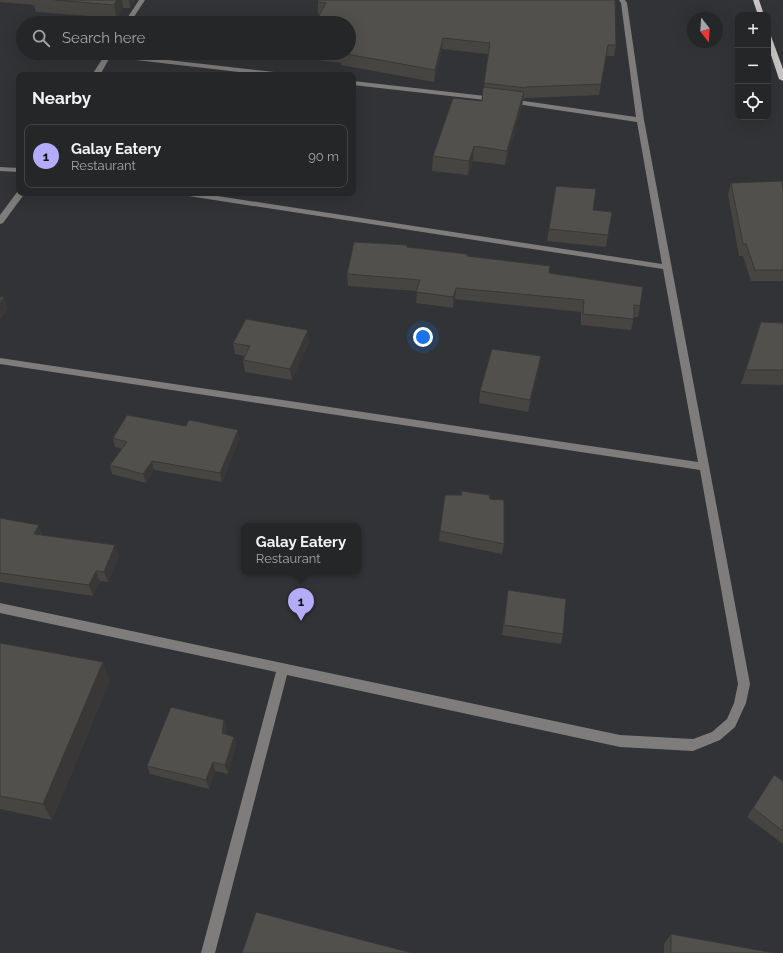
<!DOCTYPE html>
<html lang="en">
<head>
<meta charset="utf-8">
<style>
  :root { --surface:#252628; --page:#2d2e30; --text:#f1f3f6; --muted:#a3a5a8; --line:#424345; --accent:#b4acf9 }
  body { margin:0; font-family:Raleway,sans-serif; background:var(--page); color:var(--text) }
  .controls { position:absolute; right:12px; top:12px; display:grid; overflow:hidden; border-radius:8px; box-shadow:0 4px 16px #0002 }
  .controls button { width:36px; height:36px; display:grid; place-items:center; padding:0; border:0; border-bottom:1px solid var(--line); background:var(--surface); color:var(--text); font:20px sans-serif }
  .compass { position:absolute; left:687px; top:12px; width:36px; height:36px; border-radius:50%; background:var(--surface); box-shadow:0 4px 16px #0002; rotate:163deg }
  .you { position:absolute; left:423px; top:337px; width:14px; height:14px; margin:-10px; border:3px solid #fff; border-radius:50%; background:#1a73e8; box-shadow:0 0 0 6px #1a73e833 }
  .badge { display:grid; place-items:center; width:26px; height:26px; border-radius:50%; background:var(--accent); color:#111; font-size:13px; font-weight:700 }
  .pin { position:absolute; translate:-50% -33px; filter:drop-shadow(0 1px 2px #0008) }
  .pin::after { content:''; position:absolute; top:21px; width:14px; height:12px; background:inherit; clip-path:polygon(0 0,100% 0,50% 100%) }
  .popup { position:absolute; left:241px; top:523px; width:120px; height:52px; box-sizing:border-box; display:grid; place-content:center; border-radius:8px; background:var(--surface); filter:drop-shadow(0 1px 3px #0005); font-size:13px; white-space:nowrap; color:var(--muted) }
  .popup b { font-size:15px; color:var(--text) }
  .popup::after { content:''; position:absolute; left:50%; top:100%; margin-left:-8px; border:8px solid transparent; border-top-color:var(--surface) }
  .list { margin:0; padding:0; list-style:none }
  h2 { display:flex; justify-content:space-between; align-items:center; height:52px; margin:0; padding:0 16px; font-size:17px }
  h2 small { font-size:13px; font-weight:400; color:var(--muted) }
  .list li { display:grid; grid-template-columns:26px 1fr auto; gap:12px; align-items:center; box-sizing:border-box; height:64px; margin:0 8px 8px; padding:0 8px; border:1px solid var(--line); border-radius:8px }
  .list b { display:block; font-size:15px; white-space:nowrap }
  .list p { margin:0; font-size:13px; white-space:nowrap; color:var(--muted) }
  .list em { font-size:13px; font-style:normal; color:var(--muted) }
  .icon { flex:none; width:22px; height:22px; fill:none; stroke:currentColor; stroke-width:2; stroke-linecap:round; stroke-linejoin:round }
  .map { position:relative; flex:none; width:783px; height:953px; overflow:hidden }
  .search { position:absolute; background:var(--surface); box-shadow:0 4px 16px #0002; left:16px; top:16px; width:340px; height:44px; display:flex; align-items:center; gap:10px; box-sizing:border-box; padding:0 14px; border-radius:22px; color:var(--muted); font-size:15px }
  .panel { position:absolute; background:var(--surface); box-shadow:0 4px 16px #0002; left:16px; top:72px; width:340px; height:124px; border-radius:8px }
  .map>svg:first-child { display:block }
</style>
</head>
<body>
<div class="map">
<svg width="783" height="953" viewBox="0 0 783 953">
  <rect width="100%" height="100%" fill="#313336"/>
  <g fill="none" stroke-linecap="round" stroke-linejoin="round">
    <!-- minor -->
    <g fill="#7f7d7c" fill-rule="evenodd">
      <polygon points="139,0 145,0 130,23 124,23"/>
      <polygon points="619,0 625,0 627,3 644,120 750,684 746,703 735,727 720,740 693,751 620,747 287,675 215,953 201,953 276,672 0,613 0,603 620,735 693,739 712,732 727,719 734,703 738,684 700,470 0,364 0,358 698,462 663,269 182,195 178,193 198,193 662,264 637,122 510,103 506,101 510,99 636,117 621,3"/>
      <polygon points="106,53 283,73 287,75 265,75 110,57 100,75 92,75"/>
      <polygon points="353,81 494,97 498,99 494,101 353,85"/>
      <polygon points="0,167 19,168 19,172 0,171"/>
      <polygon points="18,191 19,193 25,193 3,223 0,224 0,215"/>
    </g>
    <!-- major -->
    <g fill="#cac6c5" fill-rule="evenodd">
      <polygon points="753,0 759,0 764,15 758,15"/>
      <polygon points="768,34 771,36 783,69 783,81 779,79 768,46"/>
    </g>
  </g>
  <!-- wall -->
  <g fill="#474542">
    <polygon points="0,0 135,0 130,8 123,8 117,18 36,12 34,5 0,2"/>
    <polygon points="318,0 616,45 614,56 606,56 599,95 525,98 524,100 523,99 522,106 505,165 473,161 468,175 432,171 433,156 482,101 488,54 442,49 434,82 341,65 341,63 302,58 302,53 349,53 320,14 318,14"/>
    <polygon points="731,183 783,190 783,281 751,281 743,256 739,256 728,194"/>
    <polygon points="556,186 593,210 612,212 606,247 547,241"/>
    <polygon points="407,247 467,256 550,266 549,273 640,306 638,317 634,317 631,330 581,325 581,312 455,299 453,308 416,303 417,291 348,286 347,274"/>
    <polygon points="761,322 783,323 783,385 741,384 756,337"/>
    <polygon points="309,342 292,380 245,372 243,360 245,356 235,354 233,343"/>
    <polygon points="539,368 528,412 479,403 480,391"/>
    <polygon points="186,426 238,430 239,439 222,482 154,470 146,483 112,474 110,465 122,449 115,447 113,438"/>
    <polygon points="461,491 504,544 502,554 439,541 440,531 461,495"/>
    <polygon points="0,518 43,535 115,545 119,555 108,582 100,581 93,596 0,582"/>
    <polygon points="508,590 563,634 561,644 502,635"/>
    <polygon points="0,643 110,680 52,820 0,809"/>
    <polygon points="224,720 227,729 226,734 234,737 236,746 228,774 215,771 209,789 150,774 147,766"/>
    <polygon points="774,775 783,781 783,844 747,817"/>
    <polygon points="671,934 774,953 664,953 664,944"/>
  </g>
  <!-- shaded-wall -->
  <g fill="#393836">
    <polygon points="117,0 122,0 123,8 117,18 114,5"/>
    <polygon points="129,0 135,0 130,8"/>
    <polygon points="443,38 442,49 434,82 435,70"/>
    <polygon points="524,92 522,106 505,165 507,151"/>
    <polygon points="474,146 473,161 468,175 469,161"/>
    <polygon points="456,288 455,299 453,308 453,297"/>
    <polygon points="4,297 8,309 0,320 0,303"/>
    <polygon points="308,330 309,342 292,380 290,369"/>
    <polygon points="541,356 539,368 528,412 530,400"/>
    <polygon points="238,430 239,439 222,482 220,473"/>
    <polygon points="152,461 154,470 146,483 143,474"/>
    <polygon points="39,525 43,536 34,534"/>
    <polygon points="115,545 119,555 108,582 104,572"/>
    <polygon points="96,571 100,581 93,596 89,585"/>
    <polygon points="103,662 110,680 52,820 43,804"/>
    <polygon points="224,720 227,729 224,742 222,733"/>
    <polygon points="234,737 236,746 228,774 225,765"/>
    <polygon points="213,762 215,771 209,789 206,780"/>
  </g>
  <!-- building -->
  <g fill="#52504d" stroke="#393836">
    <polygon points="55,0 117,0 114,5"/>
    <polygon points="318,0 615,0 616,45 608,45 601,84 526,87 526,88 484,83 490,43 443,38 435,70 341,53 349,53 349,23 315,23 326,3 318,2"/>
    <polygon points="483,87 524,92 507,151 474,146 469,161 433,156 453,98 482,101"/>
    <polygon points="782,181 783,190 783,270 755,270 746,244 743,244 731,183"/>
    <polygon points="556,186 596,189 593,210 612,212 608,235 549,229"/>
    <polygon points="354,242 407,245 407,247 467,254 467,256 550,266 549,273 643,287 640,306 634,305 634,319 583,314 584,300 456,288 453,297 416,292 420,280 347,274"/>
    <polygon points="0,297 4,297 0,303"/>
    <polygon points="246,319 308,330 290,369 243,360 250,346 233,343"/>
    <polygon points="761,322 783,323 783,370 746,370"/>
    <polygon points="492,349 541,356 530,400 480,391"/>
    <polygon points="127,415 186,426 189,420 238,430 220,473 152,461 143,474 110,465 127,442 113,438"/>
    <polygon points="461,491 489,495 490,499 504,500 504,544 440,531 445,495 462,495"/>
    <polygon points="0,518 39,525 34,534 115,545 104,572 96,571 89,585 0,573"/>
    <polygon points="508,590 566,599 563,634 504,625"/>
    <polygon points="0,643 103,662 43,804 0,796"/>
    <polygon points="171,707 224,720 222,733 234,737 225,765 213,762 206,780 147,766"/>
    <polygon points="774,775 783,781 783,831 753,808"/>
    <polygon points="256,912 412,953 242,953"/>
    <polygon points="671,934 774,953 671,953"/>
  </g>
</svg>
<div class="controls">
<button>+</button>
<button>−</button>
<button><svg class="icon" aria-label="locate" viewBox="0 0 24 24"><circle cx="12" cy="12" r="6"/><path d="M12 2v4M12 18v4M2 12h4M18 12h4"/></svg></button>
</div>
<svg class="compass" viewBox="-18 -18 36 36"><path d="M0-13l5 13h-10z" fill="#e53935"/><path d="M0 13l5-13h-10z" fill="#a3a5a8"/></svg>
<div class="you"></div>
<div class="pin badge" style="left:301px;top:621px">1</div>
<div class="popup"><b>Galay Eatery</b>Restaurant</div>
<div class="search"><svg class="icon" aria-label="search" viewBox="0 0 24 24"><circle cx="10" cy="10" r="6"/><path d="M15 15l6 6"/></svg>Search here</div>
<section class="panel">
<h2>Nearby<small></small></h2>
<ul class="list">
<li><span class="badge">1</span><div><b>Galay Eatery</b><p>Restaurant</p></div><em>90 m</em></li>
</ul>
</section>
</div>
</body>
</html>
